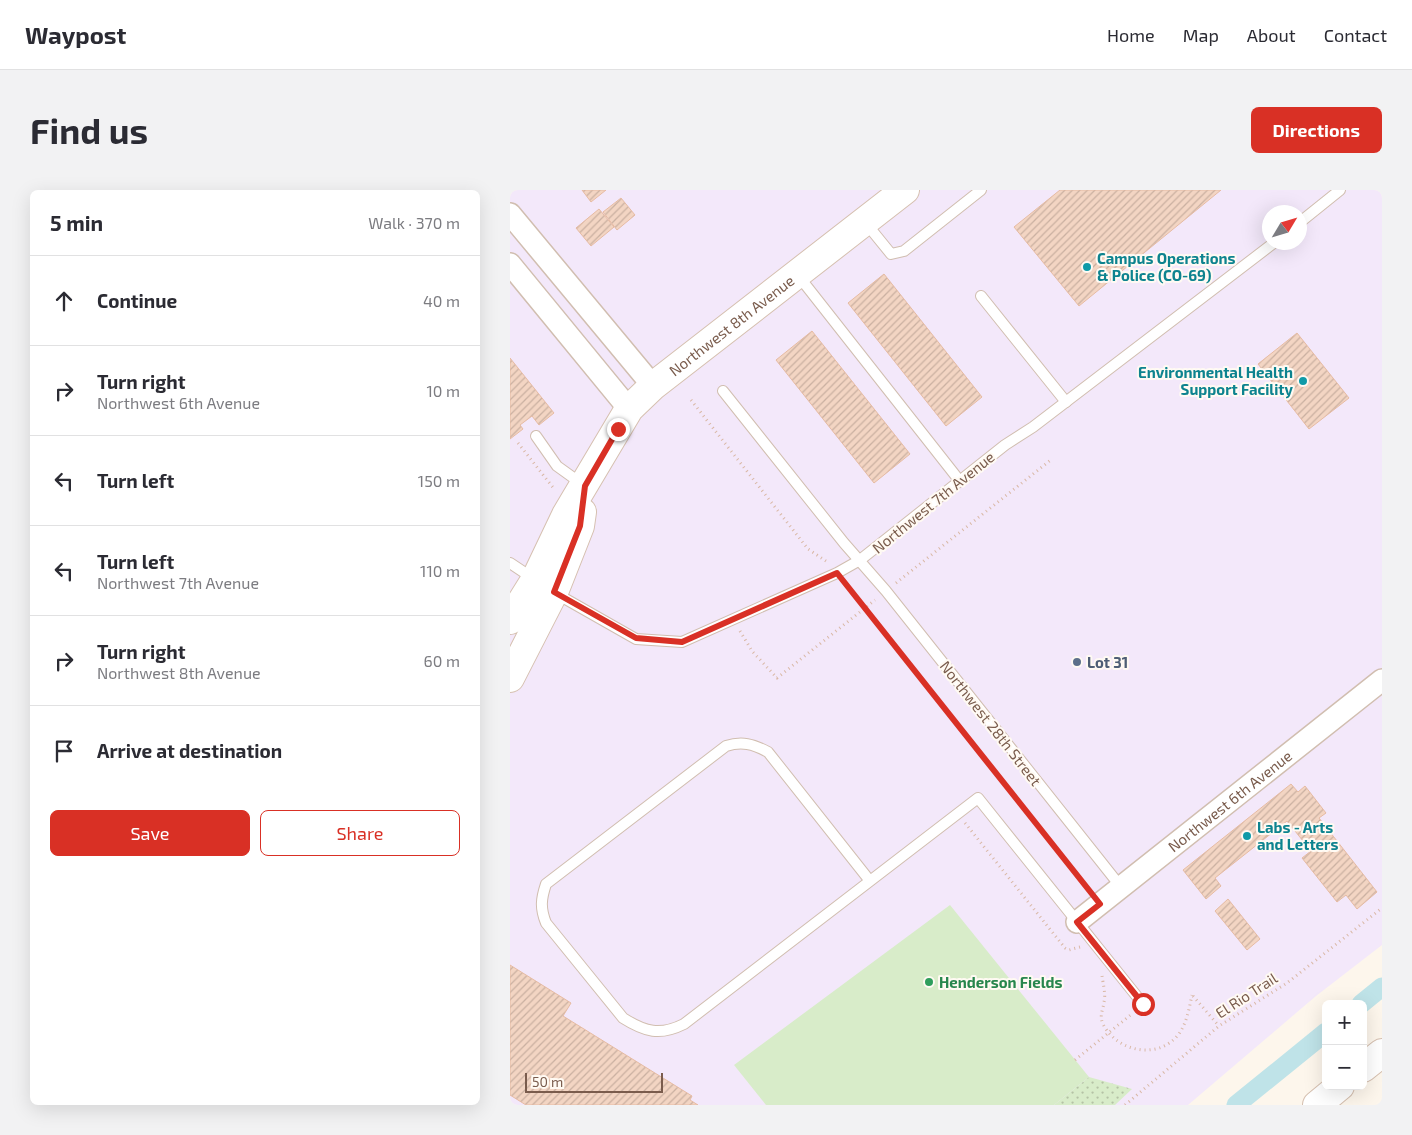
<!DOCTYPE html>
<html lang="en">
<head>
<meta charset="utf-8">
<style>
  :root { --surface:#fff; --page:#f2f2f3; --text:#2b2b33; --muted:#7c7c81; --line:#e1e1e2; --accent:#d93025 }
  body { margin:0; font-family:"Exo 2",sans-serif; background:var(--page); color:var(--text) }
  .controls { position:absolute; right:15px; bottom:15px; display:grid; overflow:hidden; border-radius:8px; box-shadow:0 5px 20px #0002 }
  .controls button { width:45px; height:45px; display:grid; place-items:center; padding:0; border:0; border-bottom:1px solid var(--line); background:var(--surface); color:var(--text); font:25px sans-serif }
  .compass { position:absolute; left:752px; top:15px; width:45px; height:45px; border-radius:50%; background:var(--surface); box-shadow:0 5px 20px #0002; rotate:52deg }
  .scale { position:absolute; left:15px; bottom:12px; width:138px; box-sizing:border-box; padding-left:5px; border:2px solid #7a5c4d; border-top:0; font-size:14px; line-height:18px; white-space:nowrap; color:#7a5c4d; -webkit-text-stroke:4px #fffaf3; paint-order:stroke }
  .stop { position:absolute; width:15px; height:15px; margin:-11px; border:4px solid #d93025; border-radius:50%; background:#fff }
  .stop.end { background:#d93025; border-color:#fff; box-shadow:0 1px 5px #0008 }
  .list { margin:0; padding:0; list-style:none }
  h2 { display:flex; justify-content:space-between; align-items:center; height:65px; margin:0; padding:0 20px; font-size:21px }
  h2 small { font-size:16px; font-weight:400; color:var(--muted) }
  .list li { display:grid; grid-template-columns:32px 1fr auto; gap:15px; align-items:center; box-sizing:border-box; height:90px; padding:0 20px; border-top:1px solid var(--line) }
  .list b { display:block; font-size:19px; white-space:nowrap }
  .list p { margin:0; font-size:16px; white-space:nowrap; color:var(--muted) }
  .list em { font-size:16px; font-style:normal; color:var(--muted) }
  .actions { display:flex; gap:10px; padding:15px 20px }
  .actions a { flex:1; padding:11px 0; border:1px solid var(--accent); border-radius:8px; text-align:center; font-size:18px; color:var(--accent) }
  .actions .main { background:var(--accent); color:#fff }
  .icon { flex:none; width:28px; height:28px; fill:none; stroke:currentColor; stroke-width:2; stroke-linecap:round; stroke-linejoin:round }
  .map { position:relative; flex:none; width:872px; height:915px; overflow:hidden; border-radius:8px }
  header { display:flex; align-items:center; gap:30px; box-sizing:border-box; height:70px; padding:0 25px; background:var(--surface); border-bottom:1px solid var(--line) }
  header strong { font-size:24px }
  nav { display:flex; gap:28px; margin-inline-start:auto; font-size:18px }
  .intro { display:flex; align-items:center; justify-content:space-between; box-sizing:border-box; height:120px; padding:0 30px }
  h1 { margin:0; font-size:35px }
  .button { padding:12px 22px; border-radius:8px; background:var(--accent); color:#fff; font-size:18px; font-weight:700 }
  main { display:flex; gap:30px; padding:0 30px }
  aside { flex:1; background:var(--surface); border-radius:8px; box-shadow:0 5px 20px #0002 }
  .map>svg:first-child { display:block }
</style>
</head>
<body>
<header>
<strong>Waypost</strong>
<nav><a>Home</a><a>Map</a><a>About</a><a>Contact</a></nav>
</header>
<div class="intro"><h1>Find us</h1><a class="button">Directions</a></div>
<main>
<aside>
<h2>5 min<small>Walk · 370 m</small></h2>
<ul class="list">
<li><svg class="icon" aria-label="ahead" viewBox="0 0 24 24"><path d="M12 20V5M6 11l6-6 6 6"/></svg><div><b>Continue</b></div><em>40 m</em></li>
<li><svg class="icon" aria-label="right" viewBox="0 0 24 24"><path d="M7 20v-9h11M14 6l5 5-5 5"/></svg><div><b>Turn right</b><p>Northwest 6th Avenue</p></div><em>10 m</em></li>
<li><svg class="icon" aria-label="left" viewBox="0 0 24 24"><path d="M17 20v-9H6M10 6l-5 5 5 5"/></svg><div><b>Turn left</b></div><em>150 m</em></li>
<li><svg class="icon" aria-label="left" viewBox="0 0 24 24"><path d="M17 20v-9H6M10 6l-5 5 5 5"/></svg><div><b>Turn left</b><p>Northwest 7th Avenue</p></div><em>110 m</em></li>
<li><svg class="icon" aria-label="right" viewBox="0 0 24 24"><path d="M7 20v-9h11M14 6l5 5-5 5"/></svg><div><b>Turn right</b><p>Northwest 8th Avenue</p></div><em>60 m</em></li>
<li><svg class="icon" aria-label="arrive" viewBox="0 0 24 24"><path d="M6 21V4h12l-3 4 3 4H6"/></svg><div><b>Arrive at destination</b></div></li>
</ul>
<div class="actions"><a class="main">Save</a><a>Share</a></div>
</aside>
<div class="map">
<svg width="872" height="915" viewBox="0 0 872 915">
  <defs>
    <pattern id="grass-dots" width="8" height="8" patternUnits="userSpaceOnUse" patternTransform="scale(1.25)"><rect width="8" height="8" fill="#d8ecc9"/><path d="M2 2h.1M6 6h.1" fill="none" stroke="#b4c2a5" stroke-width="1.8" stroke-linecap="round"/></pattern>
    <pattern id="building-hatch" width="6" height="6" patternUnits="userSpaceOnUse" patternTransform="scale(1.25)"><rect width="6" height="6" fill="#f3d5c3"/><path d="M-1 1l2-2M0 6l6-6M5 7l2-2" fill="none" stroke="#cab0a1"/></pattern>
  </defs>
  <rect width="100%" height="100%" fill="#fdf6ec"/>
  <!-- education -->
  <path fill="#f3e8fa" fill-rule="evenodd" d="M0 0H872V755L806 806 678 915H0ZM759 22H789V52H759Z"/>
  <!-- grass -->
  <polygon fill="url(#grass-dots)" points="579,887 622,899 605,915 544,915"/>
  <!-- pitch -->
  <polygon fill="#d8ecc9" points="440,715 579,887 544,915 256,915 224,875"/>
  <g fill="none" stroke-linecap="round" stroke-linejoin="round">
    <!-- canal -->
    <g stroke="#bfe3e8" stroke-width="19">
      <polyline points="851,814 872,797"/>
      <polyline points="726,915 816,842"/>
    </g>
  </g>
  <!-- building -->
  <g fill="url(#building-hatch)" stroke="#e6bba3">
    <polygon points="72,0 96,0 81,12"/>
    <polygon points="550,0 711,0 569,116 504,37"/>
    <polygon points="111,8 125,25 107,40 93,22"/>
    <polygon points="89,19 104,37 81,56 66,38"/>
    <polygon points="374,84 472,207 436,236 338,113"/>
    <polygon points="302,141 400,264 364,293 266,170"/>
    <polygon points="787,143 839,208 799,239 748,174"/>
    <polygon points="0,168 44,223 29,235 22,226 10,235 13,239 0,249"/>
    <polygon points="781,594 788,602 795,596 816,623 809,628 867,702 847,719 836,705 827,712 792,668 801,661 777,631 705,688 711,696 696,709 673,680"/>
    <polygon points="718,709 750,749 737,760 705,721"/>
    <polygon points="0,775 61,813 53,826 182,906 180,910 188,915 16,915 0,905"/>
  </g>
  <g fill="none" stroke-linecap="round" stroke-linejoin="round">
    <defs>
      <g id="lane">
        <polyline points="355,32 381,64 394,61 471,0"/>
        <polyline points="789,33 830,0"/>
        <polyline points="287,84 449,290"/>
        <polyline points="471,106 556,212"/>
        <polyline points="213,201 334,353 376,401 611,697"/>
        <polyline points="26,246 47,276 72,294"/>
        <polyline points="0,373 24,389"/>
        <polyline points="45,403 126,449 172,452 327,383 350,370 495,255 523,237 765,52"/>
        <path d="M360 691 258 562C243 554 232 551 216 556L36 694C31 709 30 718 36 733L113 828C135 842 150 846 174 834L468 608 633 814"/>
      </g>
      <g id="street">
        <polyline points="0,24 143,196"/>
        <polyline points="0,74 119,219"/>
        <path id="s1" d="M567 732 872 490"/>
      </g>
      <g id="secondary">
        <path id="s2" d="M0 430 25 390 56 325 119 219 143 196 395 0"/>
        <polyline points="0,488 44,402 70,336 72,322"/>
        <polyline points="853,878 872,863"/>
        <polyline points="807,915 830,896"/>
      </g>
    </defs>
    <!-- lane casing -->
    <use href="#lane" stroke="#d1beb0" stroke-width="12"/>
    <!-- street casing -->
    <use href="#street" stroke="#d1beb0" stroke-width="24"/>
    <!-- secondary casing -->
    <use href="#secondary" stroke="#d6c0b0" stroke-width="30"/>
    <!-- path -->
    <g stroke="#d9b8a5" stroke-width="3" stroke-dasharray="1 4" stroke-linecap="butt">
      <polyline points="181,210 298,359 319,373"/>
      <polyline points="8,253 45,300"/>
      <polyline points="335,393 579,700"/>
      <polyline points="386,393 542,269"/>
      <polyline points="230,441 242,461 267,488 365,410"/>
      <polyline points="455,633 555,758 559,760 570,757"/>
      <path d="M592 786C593 793 596 805 594 812 593 821 589 825 593 834 607 862 648 870 668 845 677 833 679 819 682 805"/>
      <polyline points="683,806 709,836"/>
      <polyline points="565,870 623,823"/>
      <polyline points="615,915 709,836 777,793 872,718"/>
    </g>
    <!-- lane -->
    <use href="#lane" stroke="#fff" stroke-width="10"/>
    <!-- street -->
    <use href="#street" stroke="#fff" stroke-width="21"/>
    <!-- secondary -->
    <use href="#secondary" stroke="#fff" stroke-width="28"/>
  </g>
  <g fill="none" stroke-linecap="round" stroke-linejoin="round">
    <!-- route -->
    <polyline stroke="#d93025" stroke-width="6" points="108,239 75,296 70,336 44,402 126,448 172,452 327,383 590,714 567,732 633,814"/>
  </g>
  <!-- markers -->
  <g fill="#0f9aa8" stroke="#fffaf3" stroke-width="2">
    <circle cx="577" cy="77" r="5"/>
    <circle cx="793" cy="191" r="5"/>
    <circle cx="737" cy="646" r="5"/>
  </g>
  <circle fill="#5c6f8a" stroke="#fffaf3" stroke-width="2" cx="567" cy="472" r="5"/>
  <circle fill="#2e9e5b" stroke="#fffaf3" stroke-width="2" cx="419" cy="792" r="5"/>
  <g text-anchor="middle" dominant-baseline="central" stroke-width="4" stroke-linejoin="round" paint-order="stroke">
    <!-- culture labels -->
    <g font-size="15" font-weight="bold" fill="#0d838f" stroke="#fffaf3" text-anchor="start">
      <text x="587" y="68">Campus Operations<tspan x="587" dy="17">&amp; Police (CO-69)</tspan></text>
      <text x="783" y="182" text-anchor="end">Environmental Health<tspan x="783" dy="17">Support Facility</tspan></text>
      <text x="747" y="637">Labs - Arts<tspan x="747" dy="17">and Letters</tspan></text>
    </g>
    <!-- street labels -->
    <g font-size="15" fill="#7a5c4d" stroke="#fffaf3">
      <text stroke="none"><textPath href="#s2" startOffset="375">Northwest 8th Avenue</textPath></text>
      <text transform="translate(423 312) rotate(-39)">Northwest 7th Avenue</text>
      <text transform="translate(481 533) rotate(52)">Northwest 28th Street</text>
      <text stroke="none"><textPath href="#s1" startOffset="195">Northwest 6th Avenue</textPath></text>
      <text transform="translate(736 805) rotate(-33)">El Rio Trail</text>
    </g>
    <!-- service labels -->
    <g font-size="15" font-weight="bold" fill="#4e5e75" stroke="#fffaf3" text-anchor="start">
      <text x="577" y="472">Lot 31</text>
    </g>
    <!-- leisure labels -->
    <g font-size="15" font-weight="bold" fill="#27864d" stroke="#fffaf3" text-anchor="start">
      <text x="429" y="792">Henderson Fields</text>
    </g>
  </g>
</svg>
<div class="controls">
<button>+</button>
<button>−</button>
</div>
<svg class="compass" viewBox="-18 -18 36 36"><path d="M0-13l5 13h-10z" fill="#e53935"/><path d="M0 13l5-13h-10z" fill="#7c7c81"/></svg>
<div class="scale">50 m</div>
<div class="stop" style="left:633px;top:814px"></div>
<div class="stop end" style="left:108px;top:239px"></div>
</div>
</main>
</body>
</html>
